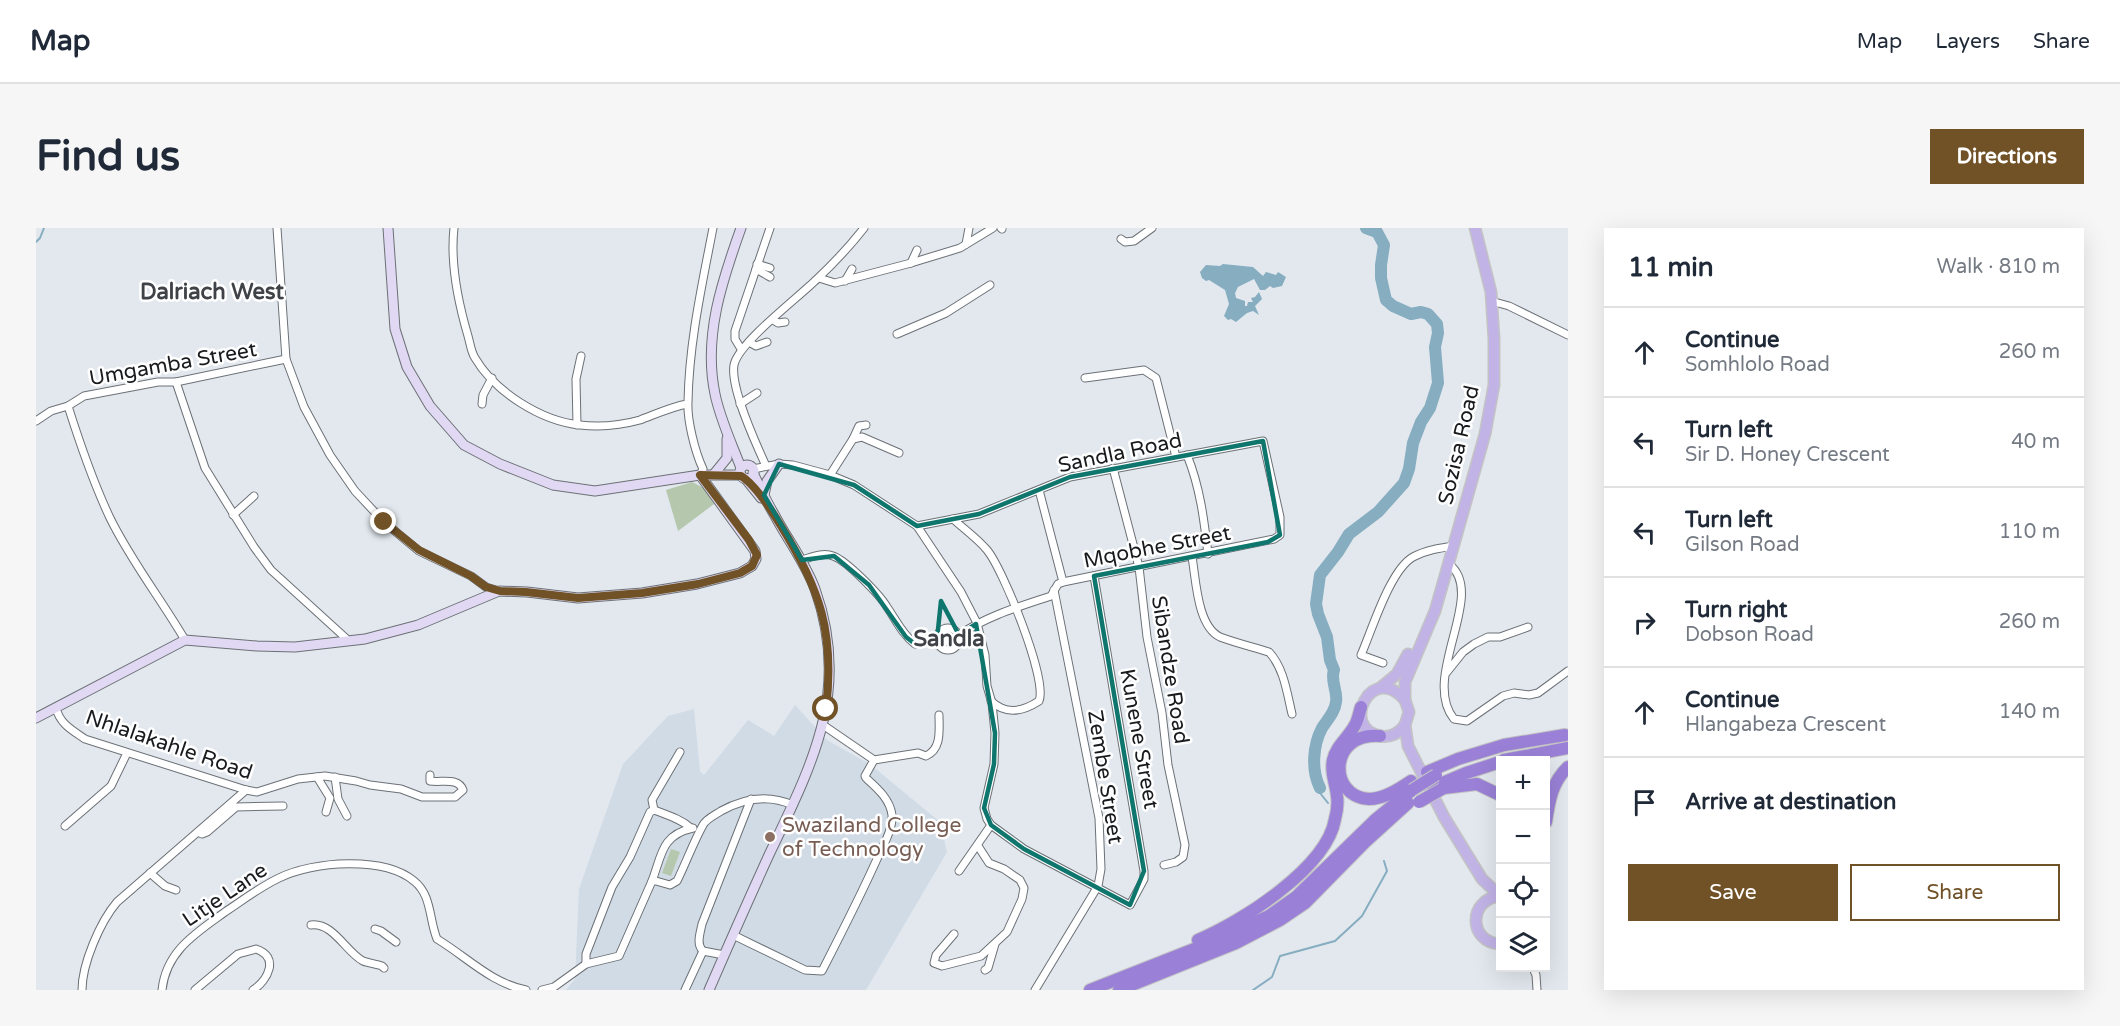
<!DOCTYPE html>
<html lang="en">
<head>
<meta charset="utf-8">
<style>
  :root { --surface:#fff; --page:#f6f6f7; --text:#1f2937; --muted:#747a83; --line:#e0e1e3; --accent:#715227 }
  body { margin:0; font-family:"Varela Round",sans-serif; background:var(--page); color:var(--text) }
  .controls { position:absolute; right:18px; bottom:18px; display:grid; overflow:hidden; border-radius:0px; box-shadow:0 6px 24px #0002 }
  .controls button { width:54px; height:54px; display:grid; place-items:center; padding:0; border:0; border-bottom:2px solid var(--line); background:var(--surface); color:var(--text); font:30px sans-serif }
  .stop { position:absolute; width:18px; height:18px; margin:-14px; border:4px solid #715227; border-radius:50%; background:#fff }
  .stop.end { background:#715227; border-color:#fff; box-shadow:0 2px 6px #0008 }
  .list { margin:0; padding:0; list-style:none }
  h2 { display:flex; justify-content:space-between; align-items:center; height:78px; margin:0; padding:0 24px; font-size:26px }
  h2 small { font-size:20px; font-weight:400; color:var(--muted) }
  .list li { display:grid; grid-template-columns:39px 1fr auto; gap:18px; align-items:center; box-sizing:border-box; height:90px; padding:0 24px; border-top:2px solid var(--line) }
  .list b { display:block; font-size:22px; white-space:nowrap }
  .list p { margin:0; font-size:20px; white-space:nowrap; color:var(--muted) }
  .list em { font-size:20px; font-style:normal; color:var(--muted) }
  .actions { display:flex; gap:12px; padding:18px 24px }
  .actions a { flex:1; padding:14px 0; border:2px solid var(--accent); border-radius:0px; text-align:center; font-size:21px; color:var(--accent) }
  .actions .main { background:var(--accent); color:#fff }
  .icon { flex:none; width:33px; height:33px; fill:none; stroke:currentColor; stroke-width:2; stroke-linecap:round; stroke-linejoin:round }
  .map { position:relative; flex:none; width:1532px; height:762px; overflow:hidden; border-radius:0px }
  header { display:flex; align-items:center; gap:36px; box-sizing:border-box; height:84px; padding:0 30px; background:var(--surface); border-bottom:2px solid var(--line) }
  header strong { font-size:28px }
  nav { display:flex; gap:33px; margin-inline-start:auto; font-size:21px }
  .intro { display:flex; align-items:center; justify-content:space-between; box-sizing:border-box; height:144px; padding:0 36px }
  h1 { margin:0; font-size:42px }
  .button { padding:15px 27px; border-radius:0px; background:var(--accent); color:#fff; font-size:21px; font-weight:700 }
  main { display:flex; gap:36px; padding:0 36px }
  aside { flex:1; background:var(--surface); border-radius:0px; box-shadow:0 6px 24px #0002 }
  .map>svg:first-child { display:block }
</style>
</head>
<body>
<header>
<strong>Map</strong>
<nav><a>Map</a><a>Layers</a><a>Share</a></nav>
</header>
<div class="intro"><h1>Find us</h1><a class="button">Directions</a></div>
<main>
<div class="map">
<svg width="1532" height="762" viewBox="0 0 1532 762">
  <rect width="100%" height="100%" fill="#e2e8ee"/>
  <!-- built -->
  <polygon fill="#d0dbe6" points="759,477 791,512 835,537 904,594 911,624 830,762 530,762 539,751 543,661 587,536 632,488 658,481 664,543 668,547 712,492 738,508"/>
  <!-- green -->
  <g fill="#b5c7ac">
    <polygon points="656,254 668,260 678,276 642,303 630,262"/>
    <polygon points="635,621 644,624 635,648 626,645"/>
  </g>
  <!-- water -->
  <polygon fill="#86adc0" points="1187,36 1217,39 1227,48 1230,44 1240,47 1242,44 1250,49 1246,58 1237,60 1234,58 1229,62 1224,62 1218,51 1202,59 1199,65 1200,70 1209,73 1209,78 1211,78 1212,74 1217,74 1215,70 1219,69 1223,64 1226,71 1219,78 1223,87 1217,83 1211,85 1200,94 1195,91 1192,92 1188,88 1193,76 1189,62 1173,52 1170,53 1166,50 1164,44 1170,37 1184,38"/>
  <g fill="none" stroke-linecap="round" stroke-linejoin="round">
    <!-- stream -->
    <g stroke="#86adc0" stroke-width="2">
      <polyline points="0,14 4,10 8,0"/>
      <polyline points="1284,560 1284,565 1292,575"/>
      <polyline points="1217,762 1236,749 1244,728 1299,713 1326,688 1351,643 1348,633"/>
    </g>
    <!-- river -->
    <path stroke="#86adc0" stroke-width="12" d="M1284 560C1275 542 1277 517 1286 500 1291 492 1299 484 1300 474 1302 463 1294 453 1298 442L1294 432 1291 409 1282 386 1280 376 1284 347 1302 324 1313 306 1342 284 1368 255 1373 241 1377 215 1385 194 1394 180 1402 155 1399 119 1402 105 1401 96 1392 86 1385 84 1375 86 1357 78 1350 72 1345 50V37L1348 17 1341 4 1330 0"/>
    <defs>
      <g id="street">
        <polyline points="241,0 250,131 268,179 294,227 319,263 348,294 383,323 435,348 450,359 463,363"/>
        <path d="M418 0C414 36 422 74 432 108 434 115 435 124 439 130 459 164 505 193 544 197 563 199 586 197 604 192 620 186 635 179 651 176"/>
        <polyline points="965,0 966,1"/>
        <polyline points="1085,11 1089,14 1098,13 1116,0"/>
        <polyline points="930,16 933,0"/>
        <polyline points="875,35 881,22"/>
        <polyline points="721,36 734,40"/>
        <polyline points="720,41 734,49"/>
        <polyline points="783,50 799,55 875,35 924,20 957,0"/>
        <polyline points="809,53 816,41"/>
        <polyline points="1455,73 1473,78 1532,107"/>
        <polyline points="737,92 742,95 749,94"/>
        <polyline points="861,106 910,85 954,57"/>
        <polyline points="713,114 720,118 731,114"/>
        <polyline points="705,121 699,111 699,103 734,0"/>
        <polyline points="1049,150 1108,142 1120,150 1140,229"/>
        <polyline points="140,154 169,240 218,319 235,342 313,413"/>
        <polyline points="446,176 447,167 456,150"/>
        <polyline points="704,176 721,165"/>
        <path d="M32 178C44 216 57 254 74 290 95 333 125 371 149 412"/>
        <polyline points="0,193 15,183 32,178 48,168 122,154 140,154 250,131"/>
        <polyline points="541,197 540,151 545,128"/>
        <polyline points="817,211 823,198 830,197"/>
        <path d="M1151 227C1164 259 1168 291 1172 326"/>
        <path d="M730 238C720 216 694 160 698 137 702 115 763 69 781 51 798 35 814 18 828 0"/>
        <polyline points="1077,240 1103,339 1111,409 1126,485 1132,537 1149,617 1147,629 1140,634 1128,637"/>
        <polyline points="717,241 743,236 757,237 794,247 818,257 881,298 925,364 941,395 949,427 951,458 956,475 959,505 958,536 948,580 951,591 955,597 988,621 1094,677 1108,651 1108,643 1058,348"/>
        <path d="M664 247 667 241C659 224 651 192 652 174 653 115 666 57 677 0"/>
        <polyline points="794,247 817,211 826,209 863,225"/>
        <polyline points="1003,262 1027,354"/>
        <polyline points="197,287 218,268"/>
        <path d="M917 291C928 301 941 310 951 322 967 341 1012 452 1003 473 986 484 970 487 955 473"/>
        <path d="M881 298 943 286 1034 249 1227 213 1244 289V307L1238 311 1027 354 1022 356 1015 368C982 379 951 388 923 407"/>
        <path d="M1156 329C1160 351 1161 398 1184 409 1200 415 1217 419 1233 424 1248 440 1251 465 1256 486"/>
        <path d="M766 332C776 329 787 324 797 328 810 332 844 367 851 379 860 392 866 406 879 416L901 411"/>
        <path d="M1413 336C1452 366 1384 449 1418 491L1431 493 1467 468 1478 465 1493 467 1502 465 1532 443"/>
        <circle cx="912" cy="411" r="11"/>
        <path d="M1347 435 1325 427C1336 402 1354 342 1377 329 1390 322 1404 320 1418 318"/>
        <polyline points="1411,444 1427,424 1438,416 1452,409 1464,409 1492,399"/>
        <path d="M20 480C24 496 36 502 49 511L210 562 221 564 262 551 289 548 320 553 334 557 365 561 386 569H419L427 562C422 549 406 555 394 553V547"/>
        <path d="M838 532 882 525 890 528C906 521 903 502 903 487"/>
        <polyline points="281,549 294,570 290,584"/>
        <polyline points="299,549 302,571 311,588"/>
        <polyline points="618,582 616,572 644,524"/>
        <polyline points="29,598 75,558 91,525"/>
        <polyline points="162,604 166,606 171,604 200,579 247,578"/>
        <polyline points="923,643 955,597"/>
        <polyline points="114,645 129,658 140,662"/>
        <path d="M616 653C626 627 625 607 657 600"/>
        <path d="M275 697C297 694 310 724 327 733 332 735 340 736 346 738L348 740"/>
        <polyline points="339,701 345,703 360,714"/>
        <polyline points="918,706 900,727 898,735 906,738 945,728 971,704 986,671 988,660 984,652 968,641 953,635 942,618"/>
        <path d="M697 707 769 742 786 743C805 706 824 669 841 631 847 618 857 601 856 587 854 571 841 560 830 550L829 548 838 532 787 497"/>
        <path d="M688 727 667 723C660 716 664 706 666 696L715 571"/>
        <path d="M550 736V726L576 659 594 629 614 584 618 582C631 587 645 591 655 600"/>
        <polyline points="1497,740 1500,747 1501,762"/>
        <polyline points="949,742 952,740 959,716"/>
        <path d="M46 762C46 736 64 694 81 674L210 562"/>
        <path d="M126 762C130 723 160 705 189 684 207 672 224 659 243 650 277 633 348 628 378 653 396 667 393 692 401 711 431 729 455 755 490 762"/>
        <path d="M159 762 202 726 220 721C244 729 232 752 217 762"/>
        <path d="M506 762 518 759 550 736 583 728 616 653H620L634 657 641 653C650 635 657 615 667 597 670 591 679 587 685 583 708 570 732 566 757 577"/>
        <polyline points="649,762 667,723"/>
        <polyline points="999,762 1062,658 1065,641 1063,590 1018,362"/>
      </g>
      <g id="secondary">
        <polyline points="352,0 359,101 371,139 394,178 428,217 464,236 517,257 559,263 664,247 705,247"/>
        <circle cx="711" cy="244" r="7"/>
        <path d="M705 240C696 216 684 191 679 166 667 109 686 53 705 0"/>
        <polyline points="678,246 691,230 691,211"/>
        <polyline points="709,250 725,270"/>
        <polyline points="728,267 731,253 743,236"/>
        <polyline points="0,490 149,412 221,418 259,419 329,411 382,397 463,363 491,364 542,370 606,365 661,356 704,345 716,338 720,331 719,323 664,247"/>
        <path d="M673 762C692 718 712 673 732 629 775 538 816 464 779 361 769 334 751 311 738 286 730 273 724 259 717 245"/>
      </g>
      <g id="primary">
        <polyline points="1439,0 1455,64 1458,111 1458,157 1449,206 1409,348 1399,383 1369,454 1369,472 1373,484 1369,497 1372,518 1408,589 1446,651 1464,668"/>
        <polyline points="1344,460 1361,446 1372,426"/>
        <path d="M1369 497C1363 505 1354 510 1344 508 1303 500 1336 433 1369 472"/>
        <path d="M1464 668C1432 671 1432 714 1464 716"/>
      </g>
      <g id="highway">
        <path d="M1344 508C1292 504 1292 569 1333 571 1348 571 1363 561 1375 553"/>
        <polyline points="1468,532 1532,520"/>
        <polyline points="1391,544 1422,531 1468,517 1529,507"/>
        <polyline points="1397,559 1430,545 1464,534"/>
        <polyline points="1408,560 1441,556 1464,567"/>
        <path d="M1510 594C1513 573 1516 554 1532 539"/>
        <path d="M1162 712C1205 694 1291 640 1299 591 1301 584 1302 575 1301 568 1300 556 1294 544 1297 532 1300 518 1313 509 1319 497 1322 492 1323 485 1325 479"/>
        <polyline points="1054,762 1176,714 1233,688 1260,669 1339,592 1376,562"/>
        <polyline points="1083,762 1200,715 1244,692 1269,675 1329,614 1372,575"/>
      </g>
    </defs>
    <!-- street casing -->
    <use href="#street" stroke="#6c7176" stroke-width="9"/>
    <!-- secondary casing -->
    <use href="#secondary" stroke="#6c7176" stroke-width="11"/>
    <!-- primary casing -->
    <use href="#primary" stroke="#c3c3c4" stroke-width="13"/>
    <!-- highway casing -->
    <use href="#highway" stroke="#c3c3c4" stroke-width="14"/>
    <!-- street -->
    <use href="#street" stroke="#fff" stroke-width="7"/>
    <!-- secondary -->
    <use href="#secondary" stroke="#e1d9f3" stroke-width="9"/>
    <!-- primary -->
    <use href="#primary" stroke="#c2b3e7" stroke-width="10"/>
    <!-- highway -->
    <use href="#highway" stroke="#9a81d7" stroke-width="12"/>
    <defs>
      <g id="highway-bridge">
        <polyline points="1376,562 1400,547"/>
        <polyline points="1383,574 1406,561"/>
      </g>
    </defs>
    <!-- highway-bridge casing -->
    <use href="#highway-bridge" stroke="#c3c3c4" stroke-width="14" stroke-linecap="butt"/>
    <!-- highway-bridge -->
    <use href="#highway-bridge" stroke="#9a81d7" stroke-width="12"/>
  </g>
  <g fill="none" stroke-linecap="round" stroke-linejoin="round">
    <!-- route -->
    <path stroke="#715227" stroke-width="8" d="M348 294 383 322 435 348 450 359 464 363 490 364 542 370 606 365 662 356 704 345 716 338 721 327 713 312 664 247 705 248C720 257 736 283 745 298 784 361 799 405 790 481"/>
  </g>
  <!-- marked area -->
  <path fill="none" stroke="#0f766e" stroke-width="4.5" stroke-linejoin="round" d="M1227 213 1244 307 1232 314 1058 348 1108 643 1094 677 988 621 955 597 948 580 958 536 959 505 940 396 923 407 905 373 901 411 879 416 870 409 833 357 798 328 766 332 728 267 743 236 818 257 881 298 943 286 1034 249Z"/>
  <!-- markers -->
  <circle fill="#8d6e63" stroke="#fff" stroke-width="2" cx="734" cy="609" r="6"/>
  <g text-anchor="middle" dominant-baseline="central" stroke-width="5" stroke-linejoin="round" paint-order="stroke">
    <!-- street labels -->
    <g font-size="21" fill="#181a1d" stroke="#fff">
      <text transform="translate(137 136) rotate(-10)">Umgamba Street</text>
      <text transform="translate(1423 217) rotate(-77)">Sozisa Road</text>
      <text transform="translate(1084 225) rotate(-12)">Sandla Road</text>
      <text transform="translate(1121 319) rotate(-11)">Mqobhe Street</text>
      <text transform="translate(1134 442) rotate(81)">Sibandze Road</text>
      <text transform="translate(1103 511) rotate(80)">Kunene Street</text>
      <text transform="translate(133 517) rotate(19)">Nhlalakahle Road</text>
      <text transform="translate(1069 549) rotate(81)">Zembe Street</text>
      <text transform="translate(189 667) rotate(-34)">Litje Lane</text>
    </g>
    <!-- education labels -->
    <g font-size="21" fill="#785e54" stroke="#fff" text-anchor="start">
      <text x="746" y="597">Swaziland College<tspan x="746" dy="24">of Technology</tspan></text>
    </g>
    <!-- neighbourhood labels -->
    <g font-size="22" font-weight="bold" fill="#3f4348" stroke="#fff">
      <text x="176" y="64">Dalriach West</text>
      <text x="913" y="411">Sandla</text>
    </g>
  </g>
</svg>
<div class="controls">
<button>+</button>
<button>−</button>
<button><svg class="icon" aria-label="locate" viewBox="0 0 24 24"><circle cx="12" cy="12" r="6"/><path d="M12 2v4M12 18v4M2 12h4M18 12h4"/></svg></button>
<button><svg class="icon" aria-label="layers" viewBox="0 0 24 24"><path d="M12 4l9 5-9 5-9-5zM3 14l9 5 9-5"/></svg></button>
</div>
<div class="stop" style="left:790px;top:481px"></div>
<div class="stop end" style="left:348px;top:294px"></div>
</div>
<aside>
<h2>11 min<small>Walk · 810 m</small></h2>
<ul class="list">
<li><svg class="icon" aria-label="ahead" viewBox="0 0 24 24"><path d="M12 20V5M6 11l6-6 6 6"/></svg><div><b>Continue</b><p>Somhlolo Road</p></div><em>260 m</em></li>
<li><svg class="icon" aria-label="left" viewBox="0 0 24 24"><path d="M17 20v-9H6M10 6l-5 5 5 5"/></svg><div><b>Turn left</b><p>Sir D. Honey Crescent</p></div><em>40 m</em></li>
<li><svg class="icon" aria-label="left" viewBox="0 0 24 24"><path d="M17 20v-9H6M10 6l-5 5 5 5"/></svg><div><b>Turn left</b><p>Gilson Road</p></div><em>110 m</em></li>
<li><svg class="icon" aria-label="right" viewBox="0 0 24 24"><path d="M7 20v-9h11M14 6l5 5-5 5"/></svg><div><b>Turn right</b><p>Dobson Road</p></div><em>260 m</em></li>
<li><svg class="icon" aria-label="ahead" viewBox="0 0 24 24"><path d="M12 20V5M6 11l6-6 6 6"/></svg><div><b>Continue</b><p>Hlangabeza Crescent</p></div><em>140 m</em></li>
<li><svg class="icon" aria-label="arrive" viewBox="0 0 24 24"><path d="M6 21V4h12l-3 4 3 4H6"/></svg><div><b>Arrive at destination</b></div></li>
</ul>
<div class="actions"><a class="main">Save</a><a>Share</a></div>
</aside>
</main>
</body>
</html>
